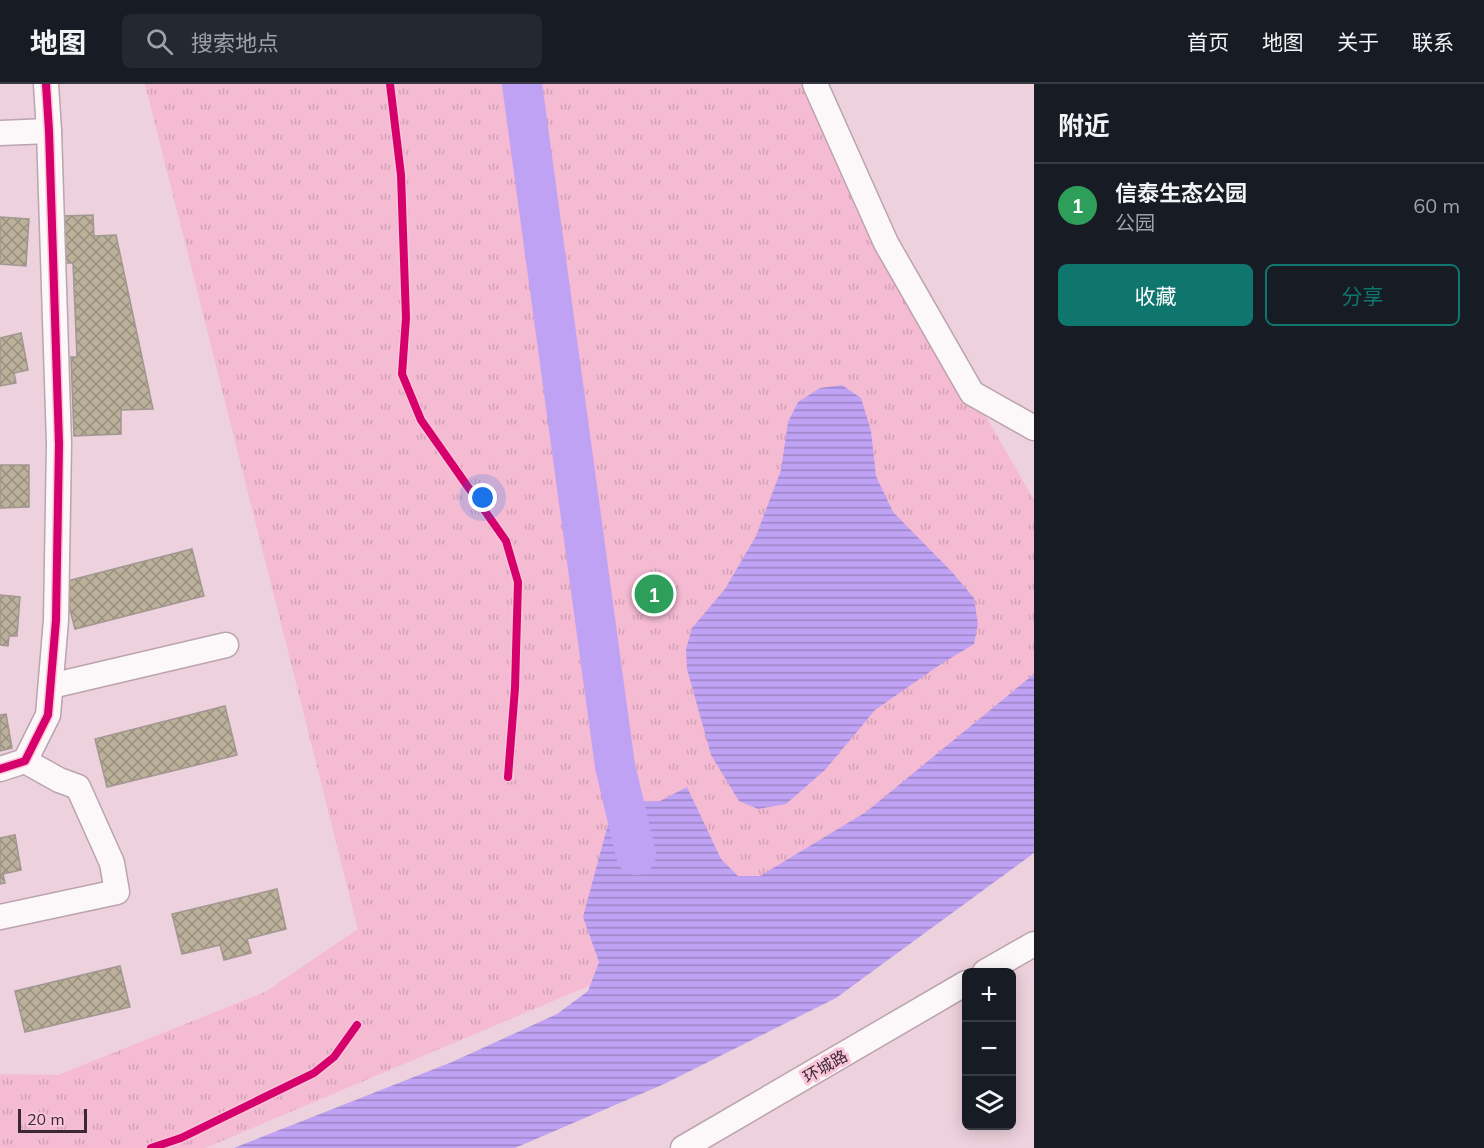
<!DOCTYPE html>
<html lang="zh">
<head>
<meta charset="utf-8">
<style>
  :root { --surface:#171b24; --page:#242831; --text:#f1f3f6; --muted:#9ea1a6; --line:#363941; --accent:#0f766e }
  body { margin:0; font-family:Mulish,"Noto Sans SC",sans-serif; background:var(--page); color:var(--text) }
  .controls { position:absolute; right:18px; bottom:18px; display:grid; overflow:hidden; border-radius:9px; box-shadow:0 3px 15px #0003 }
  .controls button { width:54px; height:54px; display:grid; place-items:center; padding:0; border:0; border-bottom:2px solid var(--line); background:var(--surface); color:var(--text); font:30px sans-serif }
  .scale { position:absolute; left:18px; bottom:15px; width:69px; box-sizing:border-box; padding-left:6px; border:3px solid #3c2830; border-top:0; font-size:16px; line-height:21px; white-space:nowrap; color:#3c2830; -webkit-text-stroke:4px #f9c5d9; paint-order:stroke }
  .you { position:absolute; left:483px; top:414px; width:21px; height:21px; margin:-15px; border:4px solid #fff; border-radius:50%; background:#1a73e8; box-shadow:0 0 0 9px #1a73e833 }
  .badge { display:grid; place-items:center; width:39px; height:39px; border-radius:50%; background:var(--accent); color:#fff; font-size:20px; font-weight:700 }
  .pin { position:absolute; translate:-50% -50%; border:3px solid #fff; box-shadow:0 2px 6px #0006 }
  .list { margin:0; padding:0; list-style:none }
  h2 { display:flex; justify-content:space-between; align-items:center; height:78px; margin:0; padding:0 24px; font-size:26px }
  h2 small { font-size:20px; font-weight:400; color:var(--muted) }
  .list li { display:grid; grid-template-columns:39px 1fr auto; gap:18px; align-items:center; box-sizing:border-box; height:84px; padding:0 24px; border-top:2px solid var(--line) }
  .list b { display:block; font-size:22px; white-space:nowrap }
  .list p { margin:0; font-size:20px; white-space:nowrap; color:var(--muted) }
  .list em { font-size:20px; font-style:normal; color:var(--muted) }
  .actions { display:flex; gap:12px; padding:18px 24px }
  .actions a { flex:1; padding:14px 0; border:2px solid var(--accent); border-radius:9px; text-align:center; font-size:21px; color:var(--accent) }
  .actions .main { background:var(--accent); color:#fff }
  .icon { flex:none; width:33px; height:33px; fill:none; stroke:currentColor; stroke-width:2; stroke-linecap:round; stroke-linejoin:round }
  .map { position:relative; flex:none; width:1034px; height:1064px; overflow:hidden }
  header { display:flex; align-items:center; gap:36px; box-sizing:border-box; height:84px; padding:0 30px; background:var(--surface); border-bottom:2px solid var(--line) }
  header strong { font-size:28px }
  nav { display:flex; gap:33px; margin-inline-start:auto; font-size:21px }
  .search { width:420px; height:54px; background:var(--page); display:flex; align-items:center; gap:15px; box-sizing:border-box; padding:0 21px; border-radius:9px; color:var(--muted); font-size:22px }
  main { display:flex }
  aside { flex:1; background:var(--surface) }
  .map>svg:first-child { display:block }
</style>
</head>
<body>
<header>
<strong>地图</strong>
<div class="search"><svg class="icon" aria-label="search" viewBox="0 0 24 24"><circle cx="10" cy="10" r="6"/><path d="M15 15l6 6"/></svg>搜索地点</div>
<nav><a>首页</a><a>地图</a><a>关于</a><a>联系</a></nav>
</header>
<main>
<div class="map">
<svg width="1034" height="1064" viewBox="0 0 1034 1064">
  <defs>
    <pattern id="park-tufts" width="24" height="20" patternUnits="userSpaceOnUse" patternTransform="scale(1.5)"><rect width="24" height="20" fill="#f5bbd3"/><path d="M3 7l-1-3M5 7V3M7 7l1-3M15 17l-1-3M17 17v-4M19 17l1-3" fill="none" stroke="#d3a1b5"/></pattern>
    <pattern id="water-rules" width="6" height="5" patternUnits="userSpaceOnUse" patternTransform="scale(1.5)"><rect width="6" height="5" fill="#bfa2f3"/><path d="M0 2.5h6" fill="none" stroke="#9c84c5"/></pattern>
    <pattern id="building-cross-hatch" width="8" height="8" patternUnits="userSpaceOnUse" patternTransform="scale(1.5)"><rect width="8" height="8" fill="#bbb09a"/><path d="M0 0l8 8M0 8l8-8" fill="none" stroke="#998f7e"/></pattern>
  </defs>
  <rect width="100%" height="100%" fill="#edd1dc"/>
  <!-- park -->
  <polygon fill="url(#park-tufts)" points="145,0 815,0 886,159 1034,416 1034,603 901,719 591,901 205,1064 0,1064 0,990 58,991 265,908 358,845"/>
  <!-- water -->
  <g fill="url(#water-rules)">
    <polygon points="842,301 861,314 871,347 876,392 893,428 952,488 974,514 978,540 974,560 941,580 875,626 825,686 786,720 758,725 739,717 711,671 687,585 686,565 692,544 725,505 756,452 781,386 788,338 798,318 820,304"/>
    <polygon points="1034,590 1034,769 836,914 664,1000 515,1064 234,1064 452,978 557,930 588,907 599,878 583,833 614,718 660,717 687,703 721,775 738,792 760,792 866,728"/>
  </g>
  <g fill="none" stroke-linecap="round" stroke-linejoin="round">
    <!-- river -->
    <polyline stroke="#bfa2f3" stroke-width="40" points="522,0 615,682 636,771"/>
  </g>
  <!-- building -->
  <g fill="url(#building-cross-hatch)" stroke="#a19692" stroke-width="1.5">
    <polygon points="93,131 94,152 116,151 153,325 121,326 121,350 74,352 71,273 77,273 73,179 64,179 63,132"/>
    <polygon points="0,133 29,135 26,182 0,180"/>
    <polygon points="21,249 28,286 14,289 16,299 0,302 0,254"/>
    <polygon points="0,381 29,381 29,423 0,424"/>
    <polygon points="192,465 204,512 75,545 63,498"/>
    <polygon points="0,511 20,513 17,552 9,552 8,562 0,561"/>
    <polygon points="225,622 237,671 107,703 95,655"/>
    <polygon points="6,630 12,664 0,667 0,631"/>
    <polygon points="15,751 21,786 3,790 5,799 0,800 0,754"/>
    <polygon points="277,805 286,845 247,855 251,869 224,876 220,861 182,870 172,830"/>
    <polygon points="120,882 130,923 25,948 15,907"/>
  </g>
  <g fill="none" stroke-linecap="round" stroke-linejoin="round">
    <defs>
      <g id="minor">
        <polyline points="815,0 886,159 972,309 1034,344"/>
        <polyline points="0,49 49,47"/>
        <polyline points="51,602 226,561"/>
        <polyline points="0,685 25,677 48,631 56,536 59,360 49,47 46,0"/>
        <polyline points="0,833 117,808 112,779 78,703 59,696 25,677"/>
        <polyline points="985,888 1034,860"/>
        <polyline points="683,1064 966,899"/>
      </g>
    </defs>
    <!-- minor casing -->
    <use href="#minor" stroke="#baa4ad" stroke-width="27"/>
    <!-- minor -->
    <use href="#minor" stroke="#fcf8fa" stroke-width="24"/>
    <defs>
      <g id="cycleway">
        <polyline points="390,0 401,91 406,234 402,290 421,336 506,457 518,498 515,604 508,693"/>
        <polyline points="0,685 25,677 48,631 56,536 59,360 49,47 46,0"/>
        <polyline points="151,1064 181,1054 314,989 334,973 357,941"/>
      </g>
    </defs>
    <!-- cycleway casing -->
    <use href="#cycleway" stroke="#f9c5d9" stroke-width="11"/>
    <!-- cycleway -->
    <use href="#cycleway" stroke="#d6006c" stroke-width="8"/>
  </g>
  <g text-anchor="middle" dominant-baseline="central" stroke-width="6" stroke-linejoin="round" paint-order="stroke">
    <!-- street labels -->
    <g font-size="16" fill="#3c2830" stroke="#f9c5d9">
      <text transform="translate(825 982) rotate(-30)">环城路</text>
    </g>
  </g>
</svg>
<div class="controls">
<button>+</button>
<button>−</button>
<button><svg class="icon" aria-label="layers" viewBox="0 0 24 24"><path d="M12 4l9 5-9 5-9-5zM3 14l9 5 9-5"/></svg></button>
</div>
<div class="scale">20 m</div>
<div class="you"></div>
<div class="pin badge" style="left:654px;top:510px;background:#2e9e5b">1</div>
</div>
<aside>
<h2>附近<small></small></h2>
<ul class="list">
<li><span class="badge" style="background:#2e9e5b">1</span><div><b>信泰生态公园</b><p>公园</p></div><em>60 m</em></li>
</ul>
<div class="actions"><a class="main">收藏</a><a>分享</a></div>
</aside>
</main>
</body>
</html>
